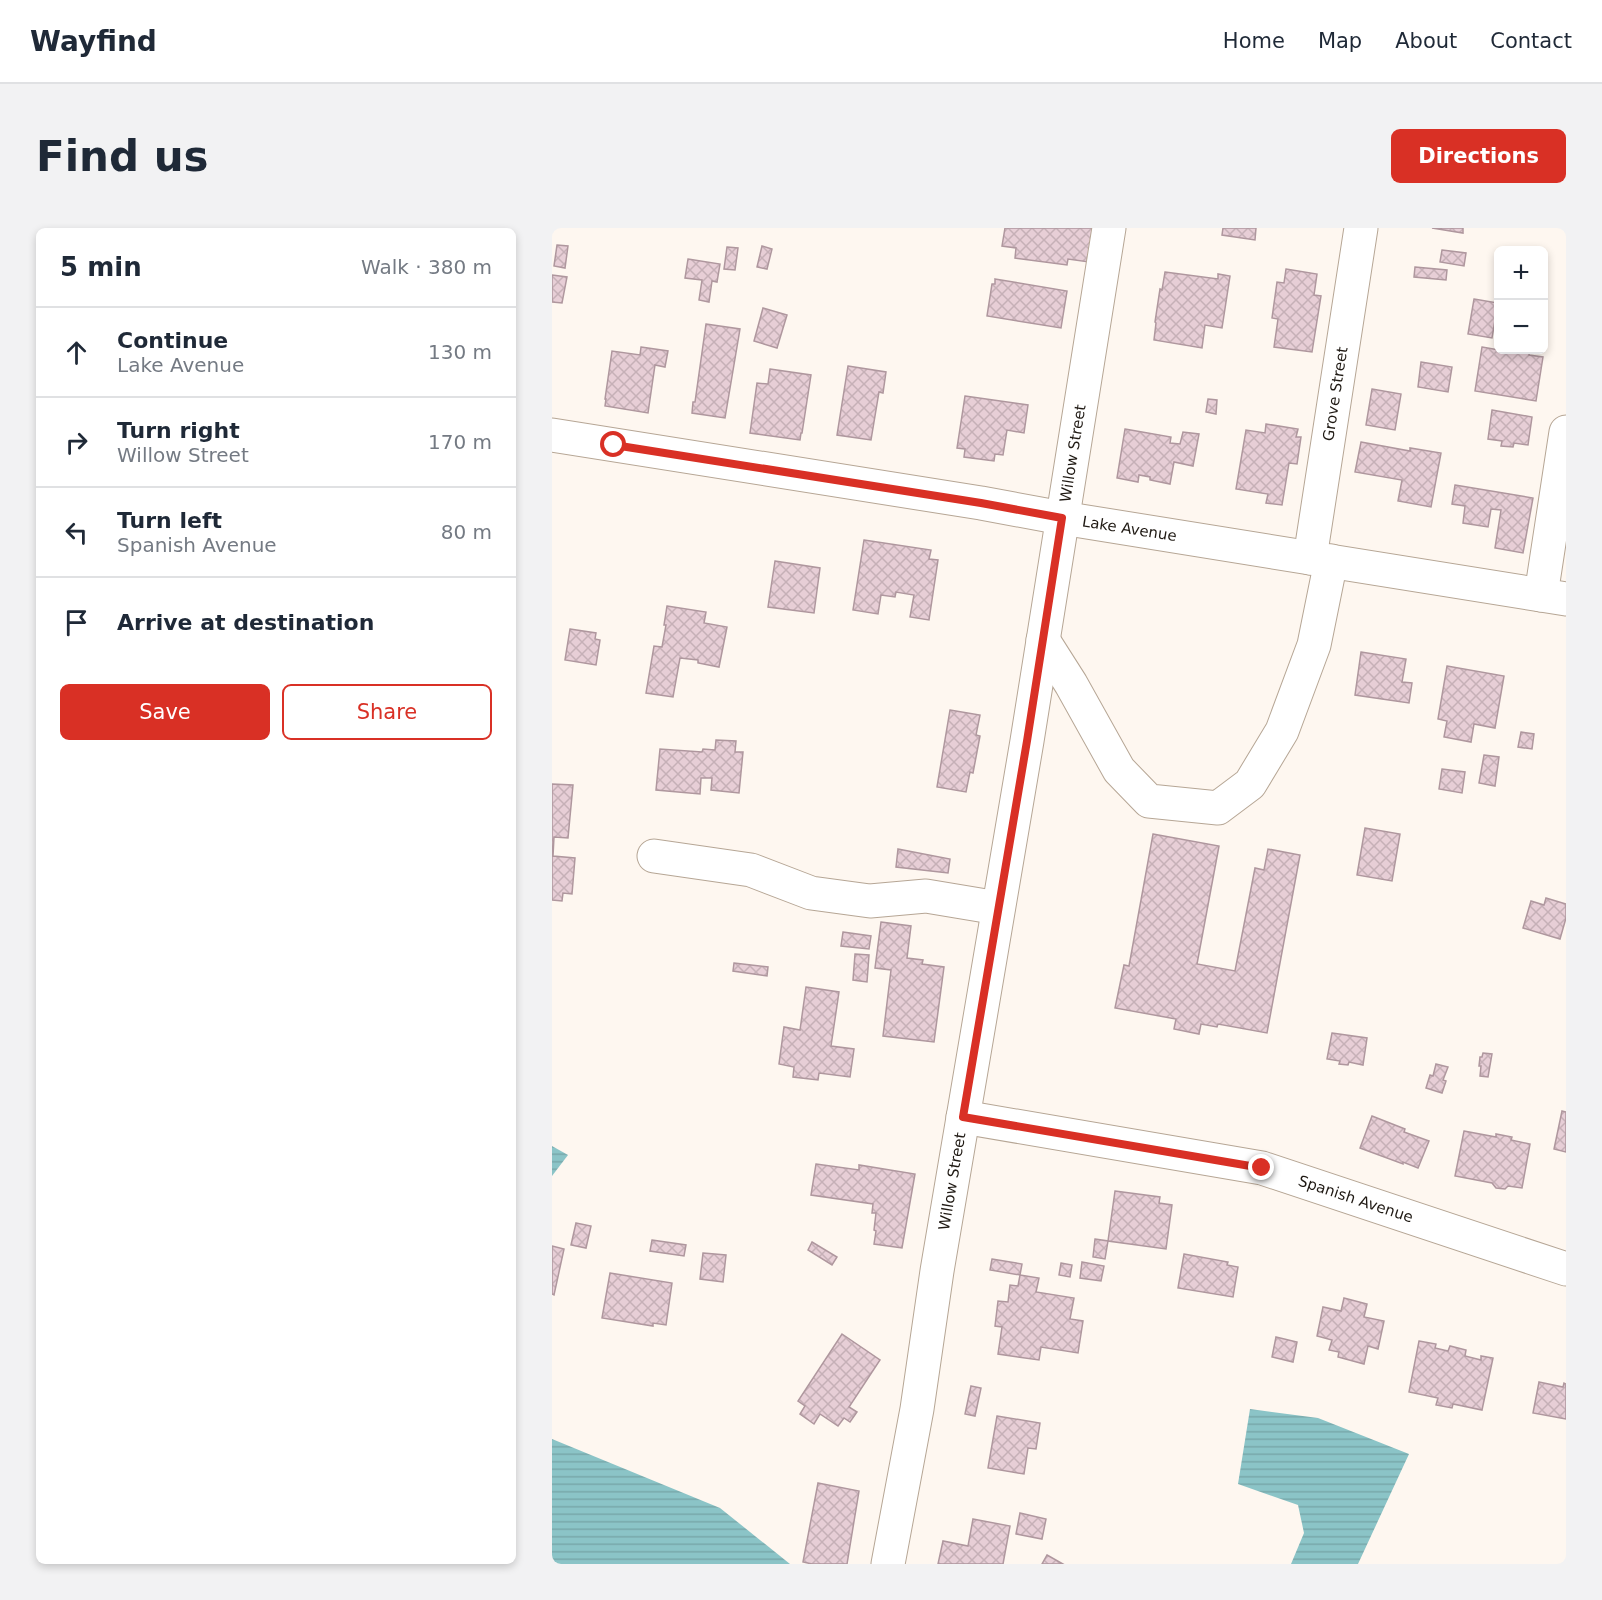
<!DOCTYPE html>
<html lang="en">
<head>
<meta charset="utf-8">
<style>
  :root { --surface:#fff; --page:#f2f2f3; --text:#1f2937; --muted:#747a83; --line:#e0e1e3; --accent:#d93025 }
  body { margin:0; font-family:"DejaVu Sans",sans-serif; background:var(--page); color:var(--text) }
  .controls { position:absolute; right:18px; top:18px; display:grid; overflow:hidden; border-radius:9px; box-shadow:0 3px 9px #0003 }
  .controls button { width:54px; height:54px; display:grid; place-items:center; padding:0; border:0; border-bottom:2px solid var(--line); background:var(--surface); color:var(--text); font:30px sans-serif }
  .stop { position:absolute; width:18px; height:18px; margin:-14px; border:4px solid #d93025; border-radius:50%; background:#fff }
  .stop.end { background:#d93025; border-color:#fff; box-shadow:0 2px 6px #0008 }
  .list { margin:0; padding:0; list-style:none }
  h2 { display:flex; justify-content:space-between; align-items:center; height:78px; margin:0; padding:0 24px; font-size:26px }
  h2 small { font-size:20px; font-weight:400; color:var(--muted) }
  .list li { display:grid; grid-template-columns:39px 1fr auto; gap:18px; align-items:center; box-sizing:border-box; height:90px; padding:0 24px; border-top:2px solid var(--line) }
  .list b { display:block; font-size:22px; white-space:nowrap }
  .list p { margin:0; font-size:20px; white-space:nowrap; color:var(--muted) }
  .list em { font-size:20px; font-style:normal; color:var(--muted) }
  .actions { display:flex; gap:12px; padding:18px 24px }
  .actions a { flex:1; padding:14px 0; border:2px solid var(--accent); border-radius:9px; text-align:center; font-size:21px; color:var(--accent) }
  .actions .main { background:var(--accent); color:#fff }
  .icon { flex:none; width:33px; height:33px; fill:none; stroke:currentColor; stroke-width:2; stroke-linecap:round; stroke-linejoin:round }
  .map { position:relative; flex:none; width:1014px; height:1336px; overflow:hidden; border-radius:9px }
  header { display:flex; align-items:center; gap:36px; box-sizing:border-box; height:84px; padding:0 30px; background:var(--surface); border-bottom:2px solid var(--line) }
  header strong { font-size:28px }
  nav { display:flex; gap:33px; margin-inline-start:auto; font-size:21px }
  .intro { display:flex; align-items:center; justify-content:space-between; box-sizing:border-box; height:144px; padding:0 36px }
  h1 { margin:0; font-size:42px }
  .button { padding:15px 27px; border-radius:9px; background:var(--accent); color:#fff; font-size:21px; font-weight:700 }
  main { display:flex; gap:36px; padding:0 36px }
  aside { flex:1; background:var(--surface); border-radius:9px; box-shadow:0 3px 9px #0003 }
  .map>svg:first-child { display:block }
</style>
</head>
<body>
<header>
<strong>Wayfind</strong>
<nav><a>Home</a><a>Map</a><a>About</a><a>Contact</a></nav>
</header>
<div class="intro"><h1>Find us</h1><a class="button">Directions</a></div>
<main>
<aside>
<h2>5 min<small>Walk · 380 m</small></h2>
<ul class="list">
<li><svg class="icon" aria-label="ahead" viewBox="0 0 24 24"><path d="M12 20V5M6 11l6-6 6 6"/></svg><div><b>Continue</b><p>Lake Avenue</p></div><em>130 m</em></li>
<li><svg class="icon" aria-label="right" viewBox="0 0 24 24"><path d="M7 20v-9h11M14 6l5 5-5 5"/></svg><div><b>Turn right</b><p>Willow Street</p></div><em>170 m</em></li>
<li><svg class="icon" aria-label="left" viewBox="0 0 24 24"><path d="M17 20v-9H6M10 6l-5 5 5 5"/></svg><div><b>Turn left</b><p>Spanish Avenue</p></div><em>80 m</em></li>
<li><svg class="icon" aria-label="arrive" viewBox="0 0 24 24"><path d="M6 21V4h12l-3 4 3 4H6"/></svg><div><b>Arrive at destination</b></div></li>
</ul>
<div class="actions"><a class="main">Save</a><a>Share</a></div>
</aside>
<div class="map">
<svg width="1014" height="1336" viewBox="0 0 1014 1336">
  <defs>
    <pattern id="water-rules" width="6" height="5" patternUnits="userSpaceOnUse" patternTransform="scale(1.5)"><rect width="6" height="5" fill="#8bc4c7"/><path d="M0 2.5h6" fill="none" stroke="#78a8aa"/></pattern>
    <pattern id="building-cross-hatch" width="8" height="8" patternUnits="userSpaceOnUse" patternTransform="scale(1.5)"><rect width="8" height="8" fill="#e7ced6"/><path d="M0 0l8 8M0 8l8-8" fill="none" stroke="#c6b0b7"/></pattern>
  </defs>
  <rect width="100%" height="100%" fill="#fef7f0"/>
  <!-- water -->
  <g fill="url(#water-rules)">
    <polygon points="0,918 16,927 0,948"/>
    <polygon points="698,1181 766,1190 857,1226 806,1336 739,1336 752,1305 746,1277 686,1256"/>
    <polygon points="0,1211 168,1280 238,1336 0,1336"/>
  </g>
  <!-- building -->
  <g fill="url(#building-cross-hatch)" stroke="#af979e" stroke-width="1.5">
    <polygon points="453,0 542,0 537,34 516,31 515,37 463,30 464,20 450,18"/>
    <polygon points="671,0 704,0 703,12 670,7"/>
    <polygon points="880,0 911,0 911,5"/>
    <polygon points="5,17 16,18 13,40 2,38"/>
    <polygon points="210,18 220,21 215,41 205,39"/>
    <polygon points="175,19 186,20 183,42 172,41"/>
    <polygon points="890,22 914,25 912,38 888,34"/>
    <polygon points="136,31 168,36 165,54 160,53 157,74 147,72 150,52 133,50"/>
    <polygon points="863,39 895,42 894,52 862,49"/>
    <polygon points="734,41 765,46 762,67 769,68 760,124 722,119 726,91 720,90 725,54 732,55"/>
    <polygon points="613,44 666,51 666,46 678,48 670,100 653,97 650,120 602,112 604,95 603,94 608,61 610,62"/>
    <polygon points="0,47 15,49 10,75 0,74"/>
    <polygon points="443,51 515,63 509,100 435,88 440,56 443,56"/>
    <polygon points="922,71 946,75 940,110 916,106"/>
    <polygon points="211,80 235,87 225,120 202,113"/>
    <polygon points="154,96 188,101 173,190 140,185 141,174 143,174"/>
    <polygon points="89,119 116,123 113,139 103,137 96,185 53,178 54,171 53,171 60,123 88,127"/>
    <polygon points="930,119 947,122 978,122 977,127 991,129 984,173 923,163"/>
    <polygon points="869,134 900,139 896,164 866,159"/>
    <polygon points="296,138 334,144 331,165 327,164 319,212 285,207"/>
    <polygon points="218,141 259,147 250,205 249,205 248,212 198,205 205,155 216,156"/>
    <polygon points="820,161 849,166 843,202 814,197"/>
    <polygon points="413,168 476,177 472,205 455,202 451,227 443,226 442,233 412,229 413,221 405,220"/>
    <polygon points="656,171 665,172 664,186 654,184"/>
    <polygon points="940,182 980,189 976,217 962,215 961,219 949,218 950,213 936,211"/>
    <polygon points="714,196 746,201 744,209 749,209 745,236 737,235 730,277 714,275 716,266 684,261 694,202 713,205"/>
    <polygon points="573,201 619,209 618,215 628,216 631,204 647,206 641,238 622,234 618,256 598,252 598,249 587,247 586,254 565,250"/>
    <polygon points="809,214 858,223 858,220 889,225 879,279 846,273 850,252 803,244"/>
    <polygon points="903,257 981,270 971,325 943,320 949,282 939,281 936,299 911,295 913,278 900,276"/>
    <polygon points="312,312 379,322 377,331 386,332 377,392 358,389 362,367 344,364 343,369 329,367 326,386 301,382"/>
    <polygon points="223,333 268,340 262,385 216,379"/>
    <polygon points="115,378 154,384 152,395 175,399 167,439 146,435 146,432 128,430 121,469 94,465 102,418 110,419 114,397 112,397"/>
    <polygon points="18,401 44,405 43,411 48,412 44,437 13,432"/>
    <polygon points="809,424 854,431 850,454 860,455 857,475 803,467"/>
    <polygon points="895,438 952,448 943,500 922,496 919,514 892,509 895,493 886,491"/>
    <polygon points="398,482 428,487 424,507 428,508 421,545 418,544 414,564 385,559"/>
    <polygon points="969,504 982,506 980,521 966,519"/>
    <polygon points="164,512 184,513 183,524 191,524 187,565 159,562 160,550 149,550 148,566 104,562 108,521 150,524 151,521 163,522"/>
    <polygon points="932,527 947,529 943,558 927,555"/>
    <polygon points="890,541 913,544 910,565 887,561"/>
    <polygon points="0,556 21,557 16,610 2,609 1,628 23,630 20,666 11,665 10,673 0,672"/>
    <polygon points="813,600 848,606 840,653 805,647"/>
    <polygon points="601,606 667,618 645,736 683,743 703,640 712,642 716,621 748,627 715,805 666,796 665,799 649,796 647,806 622,801 624,791 563,780 572,737 577,738"/>
    <polygon points="346,621 398,631 396,645 344,639"/>
    <polygon points="994,670 1014,676 1014,690 1008,711 971,700 979,673 992,677"/>
    <polygon points="329,694 359,698 355,730 371,732 370,736 392,739 382,814 331,808 339,742 323,740"/>
    <polygon points="291,704 319,708 317,721 289,718"/>
    <polygon points="303,726 317,727 315,754 301,752"/>
    <polygon points="182,735 216,739 215,748 181,743"/>
    <polygon points="254,759 287,764 279,818 302,821 298,849 267,845 266,852 241,849 242,839 227,836 232,799 248,802"/>
    <polygon points="780,805 815,810 811,837 797,834 796,837 787,836 788,833 775,831"/>
    <polygon points="931,825 940,826 936,849 928,848 929,838 927,838 928,829 930,829"/>
    <polygon points="884,836 896,839 891,852 894,853 890,865 874,860 878,847 881,848"/>
    <polygon points="1010,883 1014,884 1014,924 1002,921"/>
    <polygon points="820,888 853,901 852,904 877,913 866,940 851,934 851,936 808,920"/>
    <polygon points="912,903 944,909 944,906 960,909 959,912 978,916 970,960 956,958 953,961 944,960 940,955 903,948"/>
    <polygon points="264,936 307,942 307,937 363,946 350,1020 322,1016 324,1003 322,1002 324,985 320,985 321,976 259,967"/>
    <polygon points="563,963 608,969 607,975 620,977 614,1021 556,1013"/>
    <polygon points="24,995 39,998 34,1020 19,1017"/>
    <polygon points="543,1011 556,1013 553,1031 541,1029"/>
    <polygon points="100,1012 134,1017 132,1028 98,1023"/>
    <polygon points="260,1014 285,1029 280,1037 256,1022"/>
    <polygon points="0,1018 12,1021 2,1067 0,1066"/>
    <polygon points="151,1025 174,1027 171,1054 148,1051"/>
    <polygon points="632,1026 676,1034 675,1037 686,1039 681,1069 626,1060"/>
    <polygon points="440,1031 470,1036 468,1047 438,1042"/>
    <polygon points="530,1034 552,1038 549,1053 528,1050"/>
    <polygon points="509,1035 520,1037 518,1049 507,1047"/>
    <polygon points="58,1045 120,1055 114,1097 101,1095 101,1098 50,1090"/>
    <polygon points="468,1047 487,1050 484,1064 522,1070 518,1091 531,1093 526,1125 489,1119 487,1132 446,1126 450,1099 443,1098 446,1073 456,1074 458,1057 466,1058"/>
    <polygon points="792,1070 815,1076 812,1089 832,1093 826,1121 816,1118 812,1136 786,1129 787,1124 777,1122 780,1112 765,1108 771,1079 789,1083"/>
    <polygon points="290,1106 328,1132 297,1179 305,1184 298,1194 292,1190 286,1198 268,1186 262,1196 248,1186 253,1178 246,1173"/>
    <polygon points="724,1109 745,1114 741,1134 720,1129"/>
    <polygon points="867,1113 884,1116 883,1120 896,1123 898,1118 914,1122 913,1128 929,1132 929,1128 941,1130 930,1182 901,1176 900,1180 884,1177 886,1170 857,1164"/>
    <polygon points="987,1154 1011,1159 1012,1155 1014,1156 1014,1191 981,1185"/>
    <polygon points="419,1158 429,1160 423,1188 413,1186"/>
    <polygon points="445,1188 488,1195 484,1221 476,1220 472,1246 436,1240"/>
    <polygon points="266,1255 307,1263 295,1336 260,1336 251,1334"/>
    <polygon points="468,1285 494,1291 490,1311 464,1306"/>
    <polygon points="421,1291 458,1298 451,1336 386,1336 391,1313 416,1318"/>
    <polygon points="495,1327 511,1336 490,1336"/>
  </g>
  <g fill="none" stroke-linecap="round" stroke-linejoin="round">
    <defs>
      <g id="minor">
        <path id="s1" d="M0 207 429 275 510 290 1014 371"/>
        <path id="s2" d="M758 330 809 0"/>
        <polyline points="989,367 1014,204"/>
        <polyline points="491,412 519,456 567,542 597,573 666,580 698,556 730,503 762,417 779,333"/>
        <polyline points="102,628 199,642 259,665 318,673 374,668 446,680"/>
        <path id="s3" d="M411 889 710 940 1014 1041"/>
        <path id="s4" d="M336 1336 365 1181 385 1043 475 513 557 0"/>
      </g>
    </defs>
    <!-- minor casing -->
    <use href="#minor" stroke="#b6a695" stroke-width="35"/>
    <!-- minor -->
    <use href="#minor" stroke="#fff" stroke-width="33"/>
  </g>
  <g fill="none" stroke-linecap="round" stroke-linejoin="round">
    <!-- route -->
    <polyline stroke="#d93025" stroke-width="8" points="62,217 429,275 510,290 475,513 411,889 710,940"/>
  </g>
  <g text-anchor="middle" dominant-baseline="central" stroke-width="4.5" stroke-linejoin="round" paint-order="stroke">
    <!-- street labels -->
    <g font-size="15" fill="#1f1913" stroke="#fff">
      <text stroke="none"><textPath href="#s2" startOffset="166">Grove Street</textPath></text>
      <text stroke="none"><textPath href="#s4" startOffset="1126">Willow Street</textPath></text>
      <text stroke="none"><textPath href="#s1" startOffset="585">Lake Avenue</textPath></text>
      <text stroke="none"><textPath href="#s4" startOffset="388">Willow Street</textPath></text>
      <text stroke="none"><textPath href="#s3" startOffset="402">Spanish Avenue</textPath></text>
    </g>
  </g>
</svg>
<div class="controls">
<button>+</button>
<button>−</button>
</div>
<div class="stop" style="left:62px;top:217px"></div>
<div class="stop end" style="left:710px;top:940px"></div>
</div>
</main>
</body>
</html>
